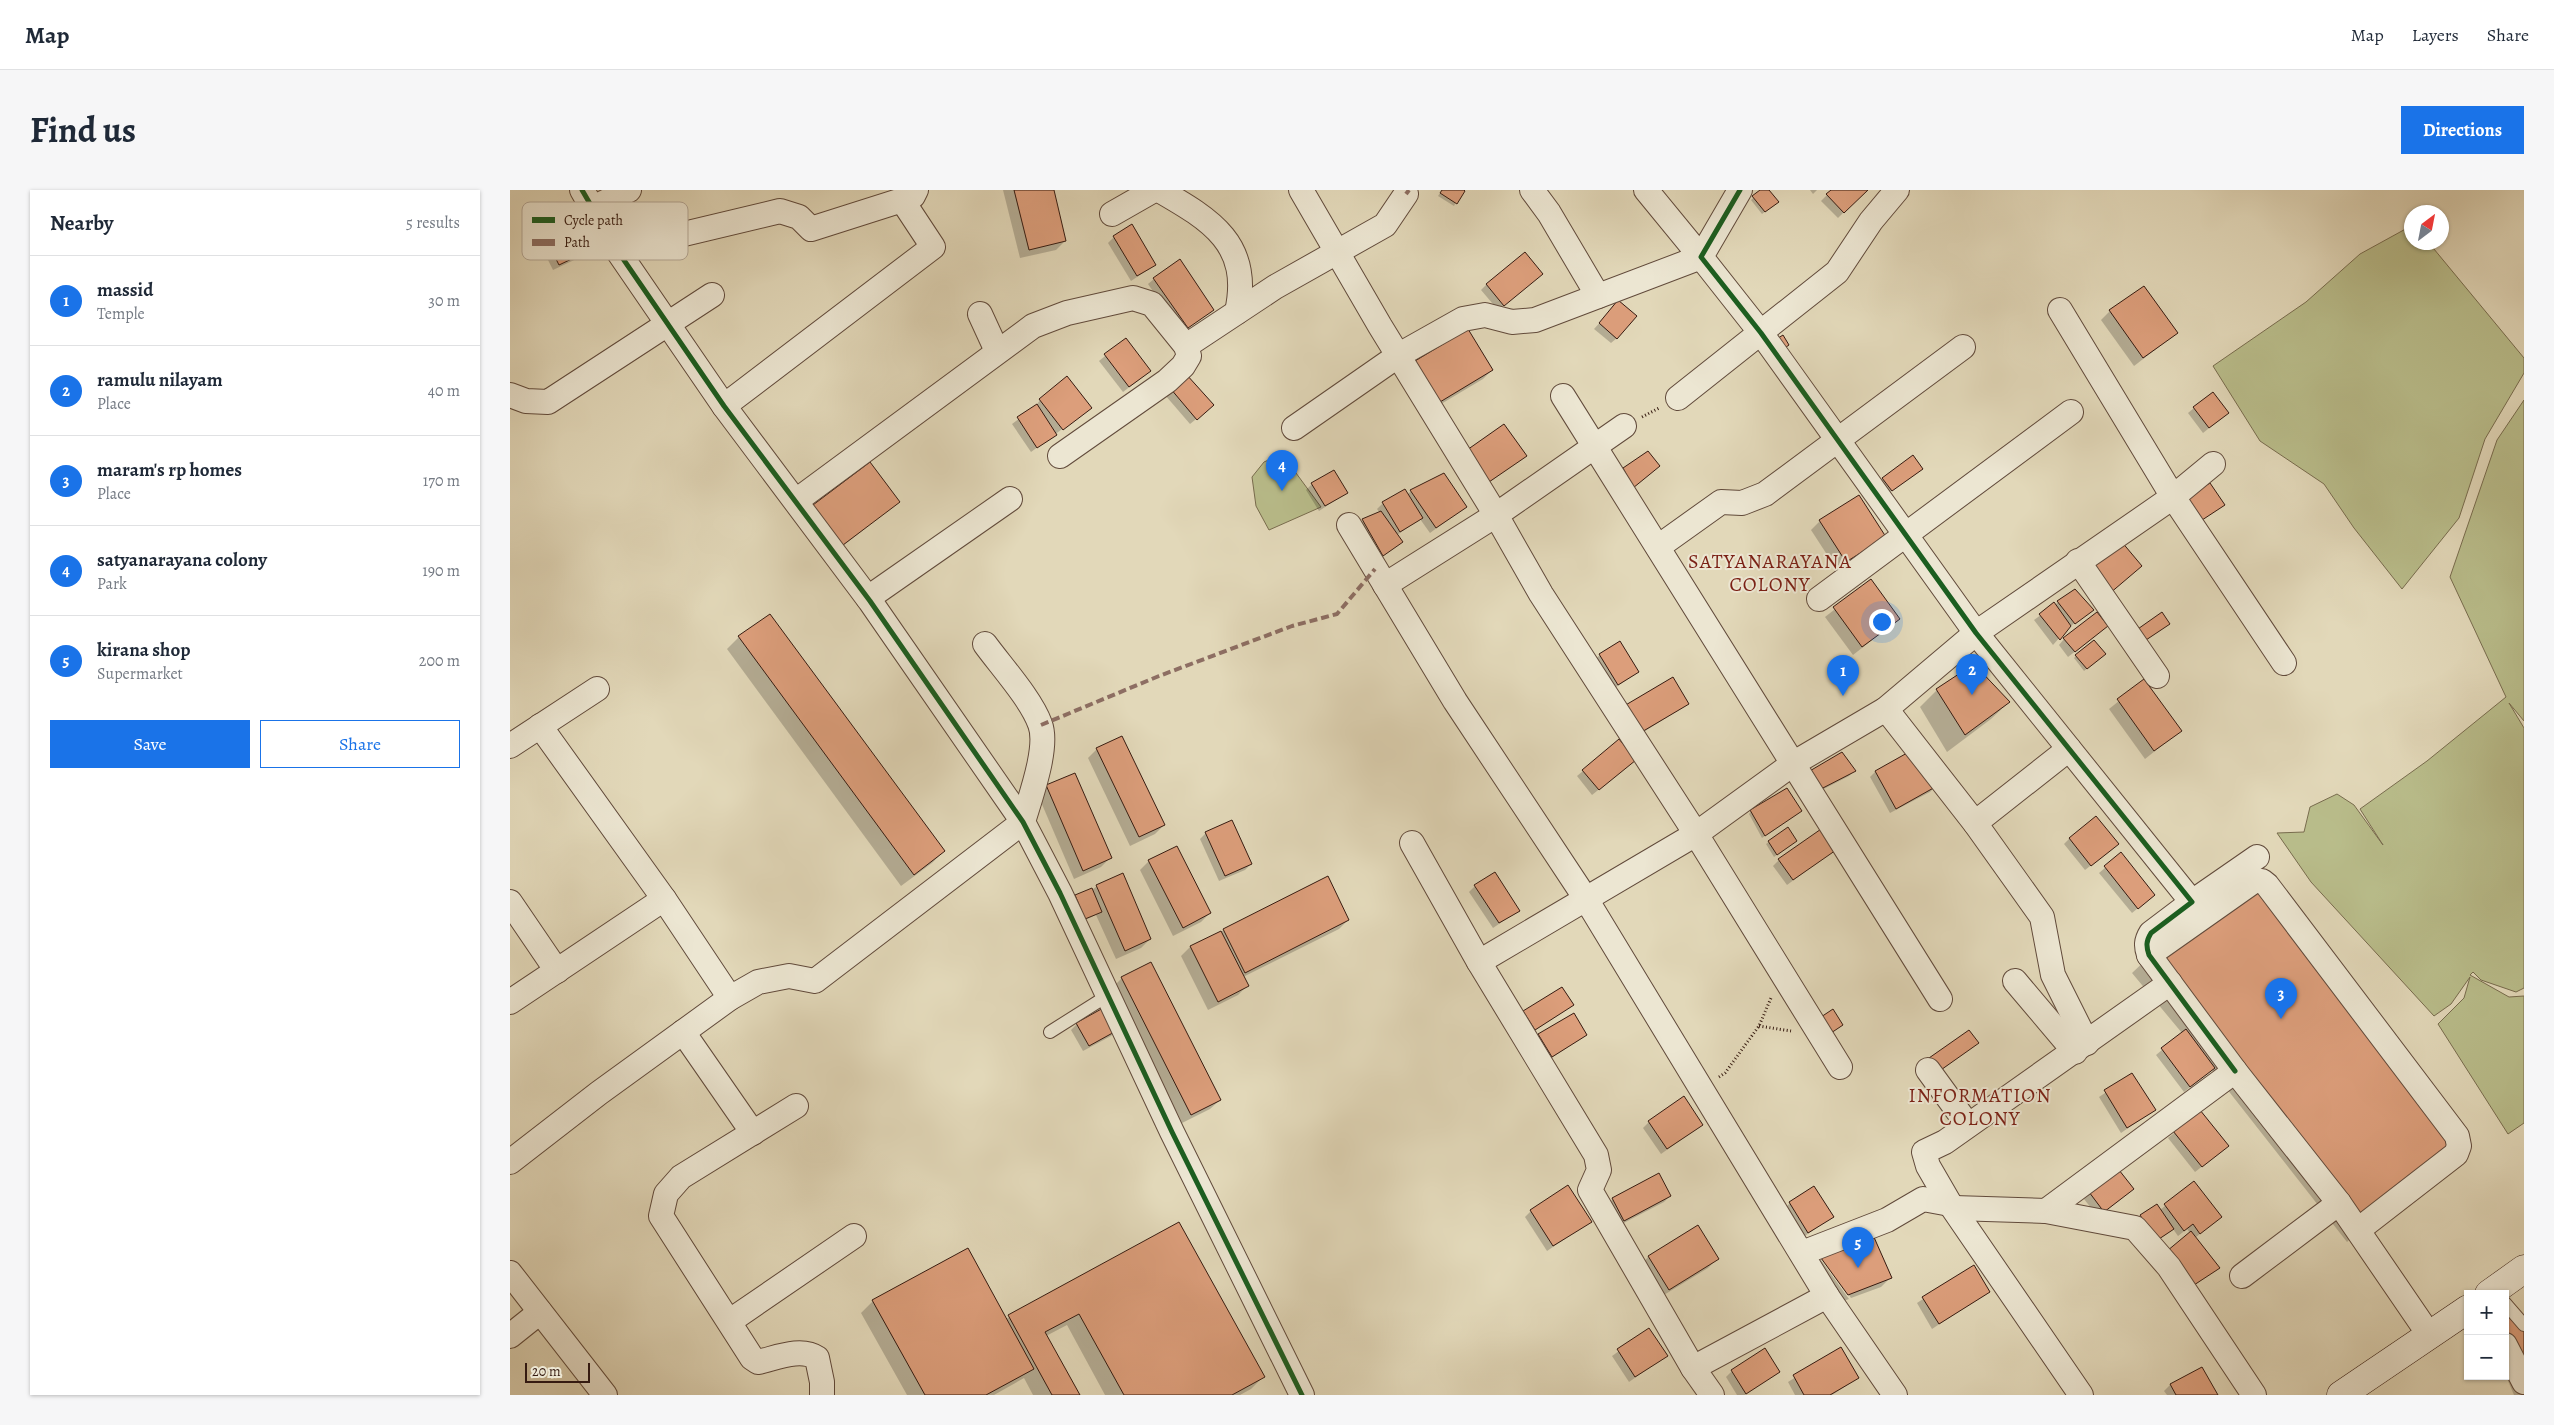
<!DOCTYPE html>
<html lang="en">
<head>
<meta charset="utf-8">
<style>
  :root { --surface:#fff; --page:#f6f6f7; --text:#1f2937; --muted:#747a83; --line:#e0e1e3; --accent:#1a73e8 }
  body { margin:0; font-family:Alegreya,serif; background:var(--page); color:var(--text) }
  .controls { position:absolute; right:15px; bottom:15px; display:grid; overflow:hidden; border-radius:0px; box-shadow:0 1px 4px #0004 }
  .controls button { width:45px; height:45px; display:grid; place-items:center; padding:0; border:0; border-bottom:1px solid var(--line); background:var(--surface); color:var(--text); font:25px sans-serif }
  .compass { position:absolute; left:1894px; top:15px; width:45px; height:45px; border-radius:50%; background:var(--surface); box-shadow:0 1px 4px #0004; rotate:32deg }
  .scale { position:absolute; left:15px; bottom:12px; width:65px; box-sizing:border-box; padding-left:5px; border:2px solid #361b11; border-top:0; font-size:14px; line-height:18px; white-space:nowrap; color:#361b11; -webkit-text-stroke:4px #ece6d2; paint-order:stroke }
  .you { position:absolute; left:1371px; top:431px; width:18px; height:18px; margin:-12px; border:4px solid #fff; border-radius:50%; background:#1a73e8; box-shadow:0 0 0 8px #1a73e833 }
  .badge { display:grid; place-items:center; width:32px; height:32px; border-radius:50%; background:var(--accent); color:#fff; font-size:16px; font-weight:700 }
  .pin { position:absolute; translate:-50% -41px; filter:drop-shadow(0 1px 2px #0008) }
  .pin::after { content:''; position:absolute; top:26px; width:18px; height:15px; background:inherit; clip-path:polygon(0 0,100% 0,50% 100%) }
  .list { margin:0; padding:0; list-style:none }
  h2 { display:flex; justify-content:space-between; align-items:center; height:65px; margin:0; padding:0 20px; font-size:21px }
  h2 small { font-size:16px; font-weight:400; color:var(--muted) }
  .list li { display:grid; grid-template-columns:32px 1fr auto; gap:15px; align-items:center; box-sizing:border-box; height:90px; padding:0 20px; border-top:1px solid var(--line) }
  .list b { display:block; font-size:19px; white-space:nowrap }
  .list p { margin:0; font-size:16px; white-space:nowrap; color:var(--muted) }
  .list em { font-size:16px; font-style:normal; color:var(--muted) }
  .actions { display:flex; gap:10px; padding:15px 20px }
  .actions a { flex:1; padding:11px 0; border:1px solid var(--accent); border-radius:0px; text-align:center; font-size:18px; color:var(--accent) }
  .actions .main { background:var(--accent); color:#fff }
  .map { position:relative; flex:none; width:2014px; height:1205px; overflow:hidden; border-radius:0px }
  header { display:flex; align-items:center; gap:30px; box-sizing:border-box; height:70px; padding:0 25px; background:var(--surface); border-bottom:1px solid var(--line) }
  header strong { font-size:24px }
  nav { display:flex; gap:28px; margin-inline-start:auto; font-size:18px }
  .intro { display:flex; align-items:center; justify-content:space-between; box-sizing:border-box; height:120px; padding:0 30px }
  h1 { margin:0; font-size:35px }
  .button { padding:12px 22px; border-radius:0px; background:var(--accent); color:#fff; font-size:18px; font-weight:700 }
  main { display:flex; gap:30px; padding:0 30px }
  aside { flex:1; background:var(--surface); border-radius:0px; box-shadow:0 1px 4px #0004 }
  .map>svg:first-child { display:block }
</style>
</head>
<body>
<header>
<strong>Map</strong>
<nav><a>Map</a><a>Layers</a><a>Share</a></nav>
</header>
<div class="intro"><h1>Find us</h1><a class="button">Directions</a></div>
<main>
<aside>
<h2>Nearby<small>5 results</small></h2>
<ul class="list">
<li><span class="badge">1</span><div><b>massid</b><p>Temple</p></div><em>30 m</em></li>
<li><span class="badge">2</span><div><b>ramulu nilayam</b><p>Place</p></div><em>40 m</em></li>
<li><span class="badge">3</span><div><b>maram's rp homes</b><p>Place</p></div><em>170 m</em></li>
<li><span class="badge">4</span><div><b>satyanarayana colony</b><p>Park</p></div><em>190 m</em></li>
<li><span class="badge">5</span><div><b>kirana shop</b><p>Supermarket</p></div><em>200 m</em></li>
</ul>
<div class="actions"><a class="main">Save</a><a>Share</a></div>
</aside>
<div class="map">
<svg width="2014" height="1205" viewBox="0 0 2014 1205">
  <rect width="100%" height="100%" fill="#e2d8b9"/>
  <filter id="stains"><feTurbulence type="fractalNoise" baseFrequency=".004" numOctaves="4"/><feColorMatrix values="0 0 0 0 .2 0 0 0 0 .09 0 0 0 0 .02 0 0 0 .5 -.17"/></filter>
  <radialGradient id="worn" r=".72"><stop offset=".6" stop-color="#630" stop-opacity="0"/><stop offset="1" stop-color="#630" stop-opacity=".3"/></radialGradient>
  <!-- green -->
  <g fill="#b9bd8b" stroke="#786c4e">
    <polygon points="1901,36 1902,52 1919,53 2014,168 2014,183 1975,249 1949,328 1892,399 1844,338 1814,294 1750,251 1703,176 1796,112 1850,64"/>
    <polygon points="2014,210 2014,531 1999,513 2014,538 2014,798 2006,802 1971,790 1963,782 1960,785 1999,807 2014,806 2014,933 1998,944 1928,834 1954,808 1960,787 1941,814 1924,826 1801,692 1767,643 1794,642 1800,617 1827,604 1844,615 1873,655 1850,619 1917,571 1996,507 1940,387 1987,250"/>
    <polygon points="772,264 811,317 759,340 746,316 742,287 754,272"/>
  </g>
  <!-- shadow -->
  <g fill="#0003">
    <polygon points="493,0 542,0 555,51 546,60 510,68"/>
    <polygon points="932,0 952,0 944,16 928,6"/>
    <polygon points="1252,0 1258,0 1265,14 1252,24 1241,10"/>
    <polygon points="1300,0 1307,0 1303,4"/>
    <polygon points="1322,0 1356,0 1328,28 1311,11"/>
    <polygon points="34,44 85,57 79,63 43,80 28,50"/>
    <polygon points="604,47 645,75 621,91 598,53"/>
    <polygon points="1032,84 988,120 971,100 977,94"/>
    <polygon points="644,89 702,120 671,143 638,94"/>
    <polygon points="1103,118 1107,148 1101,153 1084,139"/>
    <polygon points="1600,121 1667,143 1624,176 1591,130"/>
    <polygon points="616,149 634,186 613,202 589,171"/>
    <polygon points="982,180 973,189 921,220 897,181"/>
    <polygon points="661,199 696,221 680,234 655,205"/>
    <polygon points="530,210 574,223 521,262 502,234 525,217"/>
    <polygon points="1684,218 1718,223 1693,243 1678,223"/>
    <polygon points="952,266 1015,266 973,297"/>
    <polygon points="1405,284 1375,306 1367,294 1373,289"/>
    <polygon points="802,294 836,303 809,321 796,300"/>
    <polygon points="901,301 955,317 920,343 910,329 887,345 891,351 866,371 847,336 853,331 870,323 867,319 873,313 897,305"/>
    <polygon points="388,312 324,363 295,325 304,316"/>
    <polygon points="1310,331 1365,356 1327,380 1301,340"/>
    <polygon points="1361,391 1389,429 1343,465 1315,427"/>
    <polygon points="1565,400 1583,420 1558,438 1543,455 1524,430"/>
    <polygon points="1590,442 1558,467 1549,455 1554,449"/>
    <polygon points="229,447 434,661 422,673 391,696 217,459"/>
    <polygon points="1090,465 1128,482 1102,500 1084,470"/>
    <polygon points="1566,466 1592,467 1574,481 1564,468"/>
    <polygon points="1634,491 1670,541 1635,569 1599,519"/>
    <polygon points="1427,500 1499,512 1481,529 1437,562 1410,517"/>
    <polygon points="1178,514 1124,548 1109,523"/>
    <polygon points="587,559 654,635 645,644 620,656 578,568"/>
    <polygon points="1118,576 1082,605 1067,586 1073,581"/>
    <polygon points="1344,581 1339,586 1302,605 1298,583"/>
    <polygon points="1365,582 1426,596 1420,602 1380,623 1360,587"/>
    <polygon points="537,596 600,668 591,677 564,689 528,605"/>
    <polygon points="1241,621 1288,623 1252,648 1239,624"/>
    <polygon points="1277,639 1283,653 1264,667 1256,654"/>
    <polygon points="696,643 741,674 735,680 709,691 690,649"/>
    <polygon points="1560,648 1601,660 1575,680 1554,654"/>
    <polygon points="1327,658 1277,695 1263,676 1269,670"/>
    <polygon points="1611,664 1638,710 1622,723 1589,683"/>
    <polygon points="639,671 700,723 691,732 663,746 630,680"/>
    <polygon points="587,696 640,749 631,758 606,769 586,725 573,731 563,709 581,701"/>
    <polygon points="965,696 1008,721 983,738 959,702"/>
    <polygon points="838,730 829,739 733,787 737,796 728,805 698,820 671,766 680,757 714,740"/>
    <polygon points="1640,766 1921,977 1837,1052 1702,880 1674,902 1646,865 1672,843 1622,783"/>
    <polygon points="612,788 710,910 700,919 672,933 603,797"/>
    <polygon points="1063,815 1018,845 1008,828 1014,822"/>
    <polygon points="1063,825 1076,845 1035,872 1023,851"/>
    <polygon points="567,834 607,840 601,846 573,861 561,840"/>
    <polygon points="1459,842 1467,853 1422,887"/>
    <polygon points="1622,885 1644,920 1611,943 1589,907"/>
    <polygon points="1690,922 1711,962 1685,982 1658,948"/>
    <polygon points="1139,932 1192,935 1151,964 1133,938"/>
    <polygon points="1148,985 1160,1006 1154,1012 1108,1036 1097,1015 1103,1009"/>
    <polygon points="1684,993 1710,1027 1685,1048 1708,1078 1678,1100 1680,1043 1677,1039 1668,1046 1663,1039 1640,1056 1625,1032 1631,1026 1650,1020"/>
    <polygon points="1623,999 1588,1027 1574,1009 1580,1003"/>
    <polygon points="1280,1013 1322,1027 1292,1048 1274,1019"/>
    <polygon points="1021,1021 1080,1032 1037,1061 1015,1027"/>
    <polygon points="669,1033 753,1187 741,1199 730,1205 595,1205 557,1135 536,1146 568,1205 523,1205 514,1188 484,1205 397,1205 351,1123 363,1111 496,1129"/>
    <polygon points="1138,1067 1207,1069 1198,1078 1149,1108 1130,1076"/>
    <polygon points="1312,1069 1380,1088 1371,1097 1341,1108 1314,1070 1311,1070 1339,1109 1328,1113 1303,1078"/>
    <polygon points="1463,1076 1479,1101 1422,1139 1407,1113"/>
    <polygon points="1995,1121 2014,1140 2014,1205 2004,1205 1995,1184"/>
    <polygon points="1139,1140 1156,1166 1119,1192 1102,1166"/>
    <polygon points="1331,1159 1348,1188 1322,1205 1285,1205 1278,1192"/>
    <polygon points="1692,1178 1706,1205 1657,1205 1654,1201 1660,1195"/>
    <polygon points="1222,1181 1269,1182 1235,1205 1227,1205 1216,1187"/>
  </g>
  <!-- building -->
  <g fill="#dc9e7b" stroke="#361b11">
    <polygon points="504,0 544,0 556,51 519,60"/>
    <polygon points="932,0 954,0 955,1 947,14 930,3"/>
    <polygon points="1250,0 1259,0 1269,12 1255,22 1242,6"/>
    <polygon points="1321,0 1358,0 1334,23 1316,4"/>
    <polygon points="71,25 87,57 49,75 33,43"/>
    <polygon points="622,34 646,75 627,86 603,46"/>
    <polygon points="1015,62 1033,84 994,116 976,94"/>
    <polygon points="670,69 704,120 678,138 643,88"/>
    <polygon points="1634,96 1668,143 1633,168 1599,120"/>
    <polygon points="1108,110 1127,126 1107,149 1089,133"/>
    <polygon points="958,139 983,180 930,212 905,171"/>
    <polygon points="1273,145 1279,155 1269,162 1262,152"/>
    <polygon points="616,148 641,181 619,197 594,164"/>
    <polygon points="676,184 704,215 687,230 660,198"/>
    <polygon points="557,186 582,218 553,240 529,209"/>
    <polygon points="1703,202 1719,223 1699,238 1683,217"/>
    <polygon points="527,214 547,245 527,258 507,227"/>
    <polygon points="994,234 1017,266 979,292 957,260"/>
    <polygon points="1138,261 1150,276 1123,298 1113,278"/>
    <polygon points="1403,265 1413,279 1382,301 1372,288"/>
    <polygon points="360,272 390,312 333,355 303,315"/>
    <polygon points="824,280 838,303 815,316 801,293"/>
    <polygon points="934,283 957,317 926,338 900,300"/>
    <polygon points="1700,293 1715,315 1686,334 1671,311"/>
    <polygon points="895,299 913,328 890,342 872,312"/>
    <polygon points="1349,305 1376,347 1336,372 1309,330"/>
    <polygon points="871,321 893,352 873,366 852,329"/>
    <polygon points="1611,351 1632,376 1599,404 1578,379"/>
    <polygon points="1361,389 1390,429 1352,457 1323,417"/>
    <polygon points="1565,399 1584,420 1565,434 1547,411"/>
    <polygon points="1544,412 1561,436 1550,450 1529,424"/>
    <polygon points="1587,422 1598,436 1565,462 1553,448"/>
    <polygon points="1652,422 1660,434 1633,452 1625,441"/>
    <polygon points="260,424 435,661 404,685 228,446"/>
    <polygon points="1584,450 1596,464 1577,479 1565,465"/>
    <polygon points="1110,451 1129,482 1108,495 1089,464"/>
    <polygon points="1464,474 1500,512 1455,545 1426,499"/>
    <polygon points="1163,487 1179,514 1130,543 1114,516"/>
    <polygon points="1634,489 1672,541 1644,561 1607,509"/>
    <polygon points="612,546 655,635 629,647 586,558"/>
    <polygon points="1109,549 1126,570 1089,600 1072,580"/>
    <polygon points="1406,558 1427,596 1386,619 1365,581"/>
    <polygon points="1332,562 1346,581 1309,600 1298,582"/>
    <polygon points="565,583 602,668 573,681 536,595"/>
    <polygon points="1277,598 1292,621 1255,646 1240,620"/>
    <polygon points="1586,626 1609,654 1581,676 1559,648"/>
    <polygon points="722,630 742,674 715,686 695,642"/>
    <polygon points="1278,637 1287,651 1267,665 1258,651"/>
    <polygon points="1314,637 1329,658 1283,690 1268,669"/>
    <polygon points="667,656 701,723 673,738 638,670"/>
    <polygon points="1611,662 1645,705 1628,719 1594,676"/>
    <polygon points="985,682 1010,721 989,733 964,695"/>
    <polygon points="613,683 641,749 615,761 586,695"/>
    <polygon points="818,686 839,730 735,783 713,739"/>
    <polygon points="1748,696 1921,921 1940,960 1855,1036 1639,765"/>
    <polygon points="582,698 592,722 575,729 565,705"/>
    <polygon points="711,741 739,796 708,812 680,756"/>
    <polygon points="641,772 711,910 681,925 611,787"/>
    <polygon points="1052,797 1064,815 1025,840 1013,821"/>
    <polygon points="595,817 608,840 579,856 566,833"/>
    <polygon points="1323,819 1333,835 1318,845 1308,829"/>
    <polygon points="1064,823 1077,845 1042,867 1028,844"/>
    <polygon points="1676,839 1705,878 1680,897 1651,858"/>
    <polygon points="1459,840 1469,853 1428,882 1419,868"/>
    <polygon points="1622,883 1646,920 1617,938 1594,900"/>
    <polygon points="1174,906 1193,935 1157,959 1138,931"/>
    <polygon points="1690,920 1719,956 1692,977 1663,941"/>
    <polygon points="1609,980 1624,999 1594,1022 1579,1002"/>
    <polygon points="1149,983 1161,1006 1114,1031 1102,1008"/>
    <polygon points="1684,991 1712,1027 1690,1044 1683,1034 1674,1041 1654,1014"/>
    <polygon points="1058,995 1082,1032 1043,1056 1020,1020"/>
    <polygon points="1304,996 1324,1027 1298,1043 1279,1012"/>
    <polygon points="1647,1014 1664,1039 1646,1051 1630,1025"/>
    <polygon points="669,1032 755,1187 722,1205 614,1205 569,1124 535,1142 570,1205 542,1205 498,1125"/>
    <polygon points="1188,1035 1209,1069 1159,1100 1138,1066"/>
    <polygon points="1681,1041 1710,1078 1684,1095 1657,1061"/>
    <polygon points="1363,1045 1382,1088 1338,1105 1311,1068"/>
    <polygon points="458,1058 524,1179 476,1205 415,1205 362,1110"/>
    <polygon points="1464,1075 1480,1102 1429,1134 1412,1107"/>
    <polygon points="1995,1120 2014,1139 2014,1188 1995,1144"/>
    <polygon points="1139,1138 1158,1166 1125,1187 1107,1159"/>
    <polygon points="1331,1157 1349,1188 1320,1205 1294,1205 1283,1185"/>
    <polygon points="1255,1158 1270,1182 1236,1204 1221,1180"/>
    <polygon points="1692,1177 1708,1205 1666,1205 1660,1194"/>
  </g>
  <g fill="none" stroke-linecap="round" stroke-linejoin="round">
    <defs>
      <g id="lane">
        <polyline points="540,842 597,806"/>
        <polyline points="1995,1113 2014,1135"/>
      </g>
      <g id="street">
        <polyline points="72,0 107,60 214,216 360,411 513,632 550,703 662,942 792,1205"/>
        <path d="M649 0C701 30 742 54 727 122"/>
        <polyline points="791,0 870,136 986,325 1031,404 1186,644 1330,877"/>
        <polyline points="1022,0 1039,23 1088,106"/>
        <path d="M1230 0 1191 67 1251 143 1466 443 1682 712 1641 743C1636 751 1636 756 1639 765L1725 881"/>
        <polyline points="83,18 119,0"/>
        <polyline points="602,24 644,0"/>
        <polyline points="107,60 270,21 289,27 301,39 392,10 403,6 406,0"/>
        <polyline points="1550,120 1663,307 1774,473"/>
        <polyline points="470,124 487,161"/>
        <polyline points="676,156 765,97 875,35 896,4"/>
        <polyline points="0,205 16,211 38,212 202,105"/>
        <polyline points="1053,206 1430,809"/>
        <polyline points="1168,208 1327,82 1361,31 1387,0"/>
        <polyline points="214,216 423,57 392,10"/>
        <polyline points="784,238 889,165 953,129 975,125 1002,132 1025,130 1191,67 1136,0"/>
        <polyline points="286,311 523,136 557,123 623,108 642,114 676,156 679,166 673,176 657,191 550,266"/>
        <polyline points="839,335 945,511 1076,709 1317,1106 1385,1205"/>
        <polyline points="1148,357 1211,312 1232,313 1255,304 1453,157"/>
        <polyline points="1568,371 1647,486"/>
        <polyline points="875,395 986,325 1114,236"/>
        <polyline points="358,408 500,309"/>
        <polyline points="1309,409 1561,222"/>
        <polyline points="1376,519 1465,633 1532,727 1543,785 1577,853"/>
        <polyline points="30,536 154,709 220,808"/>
        <polyline points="0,556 87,499"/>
        <polyline points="1465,633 1559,559"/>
        <polyline points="902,653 969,772 1086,965 1089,980 1080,1000 1183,1178"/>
        <polyline points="0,712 47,781"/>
        <polyline points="1682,712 1747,667"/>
        <polyline points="1639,765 1744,691 1752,691 1757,695 1947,946 1949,956 1946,964 1848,1040"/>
        <polyline points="969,772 1186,644 1284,573 1376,519 1466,443 1663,307 1703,274"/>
        <polyline points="1505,791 1565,862"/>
        <polyline points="0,812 154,709"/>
        <polyline points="173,842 243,943"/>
        <polyline points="1418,880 1458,935"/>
        <path d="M286 916 171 987 156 1004 151 1026 242 1168 248 1172C266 1168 291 1157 307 1168L312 1192V1205"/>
        <path d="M0 972 89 903 220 808 248 792 279 786 305 791 513 632C520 608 539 557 530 534 521 509 491 476 475 454"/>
        <polyline points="1444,1018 1536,1021 1625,1038 1659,1077 1744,1205"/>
        <polyline points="1536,1021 1725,881 1829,1013 1920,1146"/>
        <polyline points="1292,1063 1377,1030 1413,1009 1440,1014"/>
        <polyline points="0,1083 95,1205"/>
        <polyline points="1732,1086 1829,1013"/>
        <polyline points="220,1131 344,1046"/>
        <polyline points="0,1146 30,1122"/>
        <polyline points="1995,1155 2014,1192"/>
        <polyline points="1202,1205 1183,1178 1317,1106"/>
        <polyline points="1571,1205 1440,1014 1418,976 1414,962 1435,952 1660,793"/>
      </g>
      <g id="secondary">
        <polyline points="1979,1104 2014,1079"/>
        <polyline points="1831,1205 1958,1119"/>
      </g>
    </defs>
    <!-- lane casing -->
    <use href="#lane" stroke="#614a3b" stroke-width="14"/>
    <!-- street casing -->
    <use href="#street" stroke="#614a3b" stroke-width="26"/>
    <!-- secondary casing -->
    <use href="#secondary" stroke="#361b11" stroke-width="29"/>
    <!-- path -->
    <g stroke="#361b11" stroke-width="3" stroke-dasharray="1 2.5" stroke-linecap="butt">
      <polyline points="1132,227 1149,218"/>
      <polyline points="1249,836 1281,841"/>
      <polyline points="1209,887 1215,883 1249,836 1261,808"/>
    </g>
    <!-- lane -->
    <use href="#lane" stroke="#ece6d2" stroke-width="12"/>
    <!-- street -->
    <use href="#street" stroke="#ece6d2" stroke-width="24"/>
    <!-- secondary -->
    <use href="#secondary" stroke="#ece6d2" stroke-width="28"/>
    <!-- quiet -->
    <g stroke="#8d6e63" stroke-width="4" stroke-dasharray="8 4" stroke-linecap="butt">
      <polyline points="896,4 899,0"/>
      <polyline points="531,535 649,486 782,436 827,424 865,379"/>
    </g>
    <defs>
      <g id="cycleway">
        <polyline points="72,0 107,60 214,216 360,411 513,632 550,703 662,942 792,1205"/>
        <path d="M1230 0 1191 67 1251 143 1466 443 1682 712 1641 743C1636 751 1636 756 1639 765L1725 881"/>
      </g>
    </defs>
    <!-- cycleway casing -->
    <use href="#cycleway" stroke="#ece6d2" stroke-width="8"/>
    <!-- cycleway -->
    <use href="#cycleway" stroke="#1b5e20" stroke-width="5"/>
  </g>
  <g text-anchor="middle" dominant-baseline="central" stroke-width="4" stroke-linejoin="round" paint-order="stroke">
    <!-- neighbourhood labels -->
    <g font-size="20" letter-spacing="1" fill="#7a1f14" stroke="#ece6d2">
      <text x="1260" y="371">SATYANARAYANA<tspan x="1260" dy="23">COLONY</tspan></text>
      <text x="1470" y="905">INFORMATION<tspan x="1470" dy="23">COLONY</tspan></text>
    </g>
  </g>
  <!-- legend -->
  <rect x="12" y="12" width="166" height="58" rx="8" fill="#ece6d2" stroke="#b5a998" stroke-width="1"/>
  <rect x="22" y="27" width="23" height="6" fill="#1b5e20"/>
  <rect x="22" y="49" width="23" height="7" fill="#8d6e63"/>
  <g font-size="14" fill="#361b11">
    <text x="54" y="35">Cycle path</text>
    <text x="54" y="57">Path</text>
  </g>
  <rect width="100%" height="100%" filter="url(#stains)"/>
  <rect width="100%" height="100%" fill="url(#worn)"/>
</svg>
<div class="controls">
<button>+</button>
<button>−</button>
</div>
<svg class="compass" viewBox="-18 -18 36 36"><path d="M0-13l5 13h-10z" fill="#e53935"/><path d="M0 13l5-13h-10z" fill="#747a83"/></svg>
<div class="scale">20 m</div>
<div class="you"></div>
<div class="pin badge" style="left:1333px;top:506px">1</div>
<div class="pin badge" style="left:1462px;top:505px">2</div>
<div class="pin badge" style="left:1771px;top:829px">3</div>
<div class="pin badge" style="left:772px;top:301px">4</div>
<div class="pin badge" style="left:1348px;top:1078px">5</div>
</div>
</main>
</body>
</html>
